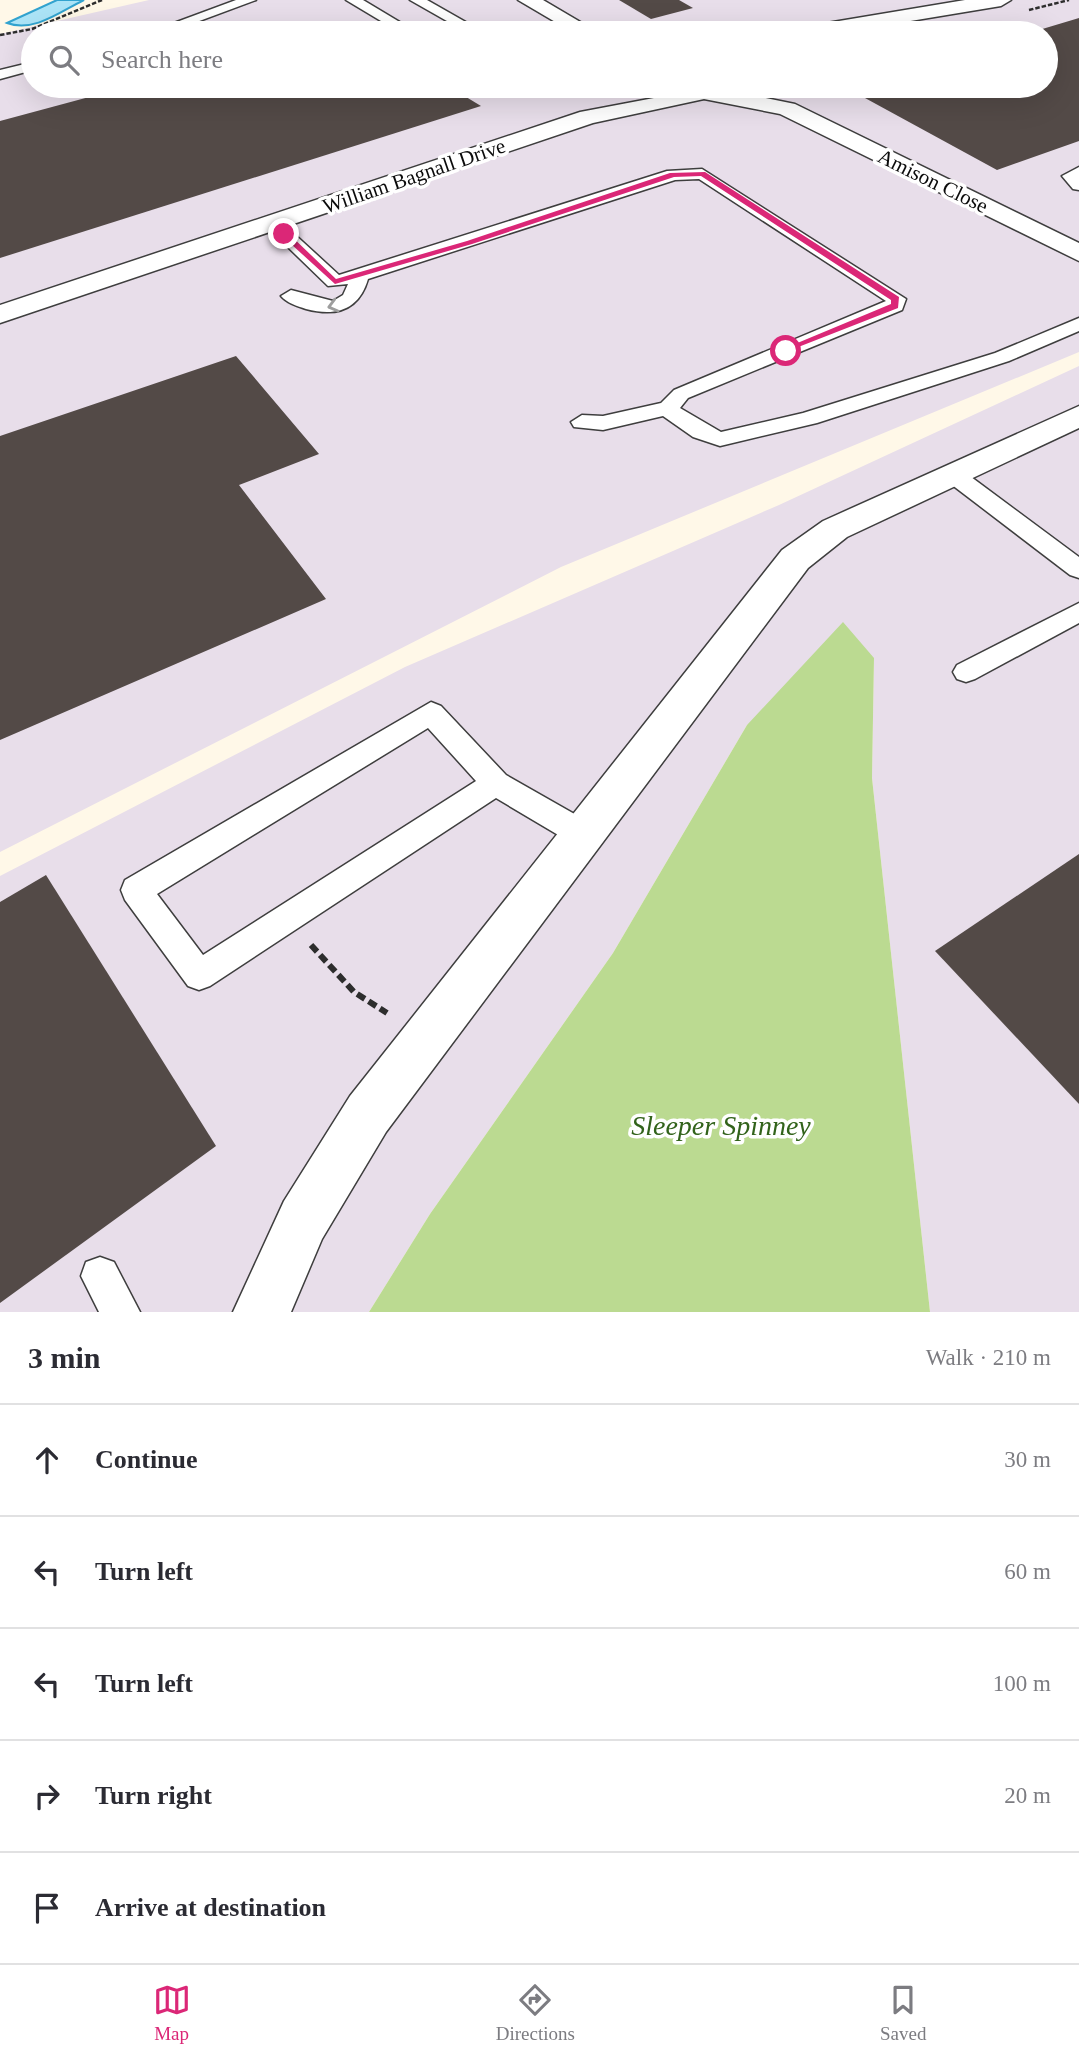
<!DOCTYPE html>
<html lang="en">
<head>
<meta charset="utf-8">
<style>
  :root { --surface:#fff; --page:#f2f2f3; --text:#2b2b33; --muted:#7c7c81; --line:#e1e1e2; --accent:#db2777 }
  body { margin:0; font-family:Georgia,serif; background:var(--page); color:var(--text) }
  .stop { position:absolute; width:21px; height:21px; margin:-16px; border:5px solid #db2777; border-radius:50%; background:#fff }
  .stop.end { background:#db2777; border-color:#fff; box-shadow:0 2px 7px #0008 }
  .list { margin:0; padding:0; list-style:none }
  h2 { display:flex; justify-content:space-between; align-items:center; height:91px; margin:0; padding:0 28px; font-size:30px }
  h2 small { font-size:23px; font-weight:400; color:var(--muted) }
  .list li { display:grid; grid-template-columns:46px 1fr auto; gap:21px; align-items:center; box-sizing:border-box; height:112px; padding:0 28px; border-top:2px solid var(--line) }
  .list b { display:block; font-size:26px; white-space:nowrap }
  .list em { font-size:23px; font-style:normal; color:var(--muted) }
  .icon { flex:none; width:38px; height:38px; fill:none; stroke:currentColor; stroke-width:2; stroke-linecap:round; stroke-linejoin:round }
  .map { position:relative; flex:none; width:1079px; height:1312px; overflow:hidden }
  .search { position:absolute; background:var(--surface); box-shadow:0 7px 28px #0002; left:21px; right:21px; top:21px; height:77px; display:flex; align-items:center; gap:18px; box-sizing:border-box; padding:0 24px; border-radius:38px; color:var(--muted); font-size:26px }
  .sheet { height:651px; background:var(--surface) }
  nav { display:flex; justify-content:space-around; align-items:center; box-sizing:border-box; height:98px; border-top:2px solid var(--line); background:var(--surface); font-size:19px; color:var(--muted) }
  nav a { display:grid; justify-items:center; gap:4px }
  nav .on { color:var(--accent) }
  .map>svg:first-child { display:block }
</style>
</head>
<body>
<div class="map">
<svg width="1079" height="1312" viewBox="0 0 1079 1312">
  <rect width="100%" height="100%" fill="#fff8e8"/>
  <!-- industrial -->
  <g fill="#e8deea" fill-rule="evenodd">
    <path d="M149 0H1079V352L561 567 0 852V34ZM33 33H1046V86H33Z"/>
    <polygon points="1079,366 1079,1312 930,1312 872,778 874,658 747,725 613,953 430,1214 369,1312 0,1312 0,876 405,667 779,505"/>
  </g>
  <!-- forest -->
  <polygon fill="#bbda91" points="843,622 874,658 872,778 930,1312 369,1312 430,1214 613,953 747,725"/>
  <!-- water -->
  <path fill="#ace4f7" stroke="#32a3cf" stroke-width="2" d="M57 0H84C61 11 34 33 7 23Z"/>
  <!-- building -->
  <g fill="#534a47">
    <polygon points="619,0 679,0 693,8 651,19"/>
    <polygon points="1079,18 1079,141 997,170 843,86 1046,86 1046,33 1029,33"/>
    <polygon points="350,26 362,33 327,33 327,32"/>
    <polygon points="130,86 448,86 481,106 0,258 0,121"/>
    <polygon points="236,356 319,454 239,485 326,599 0,740 0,436"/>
    <polygon points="1079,854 1079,1104 935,951"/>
    <polygon points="46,875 216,1146 0,1303 0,902"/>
  </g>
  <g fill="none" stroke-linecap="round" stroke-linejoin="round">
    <defs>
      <g id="service">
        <polygon points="236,0 256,0 167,33 147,33"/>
        <polygon points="346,0 363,0 418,33 401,33"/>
        <polygon points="410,0 427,0 485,33 468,33"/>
        <polygon points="33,62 33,70 0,79 0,70"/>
        <polygon points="1079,167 1079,190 1073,189 1062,176"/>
        <path d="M702 169 906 299 902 310 688 398 680 408 721 432 803 413 995 353 1079 318V331L1009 361 817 423 720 446 693 437 663 416 603 430 574 427 571 422 582 415 603 416 661 403 674 390 886 301 699 179 675 180 368 279C359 310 336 317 306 309 297 306 287 303 281 296L291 290 333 301 343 295 348 284 328 286 264 224 267 220H279L339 275 667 171Z"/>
        <polygon points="951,466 959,468 1079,557 1079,578 1070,575 943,478 940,473 943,468"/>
        <polygon points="1079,603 1079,623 975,679 966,682 957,679 953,672 957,665"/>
        <path d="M431 702 441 706 506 775 592 824 596 833 592 842 581 846 570 842 496 798 210 986 199 990 188 986 125 900 121 890 125 880ZM428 728 476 781 203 955 157 894Z"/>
        <polygon points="100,1257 114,1262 140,1312 99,1312 81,1276 86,1262"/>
      </g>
      <g id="minor">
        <polygon points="518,0 543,0 599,33 574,33"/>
        <polygon points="965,0 1011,0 1001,6 838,33 793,33 803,27"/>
        <polygon points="712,87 795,104 1079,243 1079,261 780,114 704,99 593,123 0,323 0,305 580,112"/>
        <polygon points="1079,406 1079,428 847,537 808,568 386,1132 322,1239 291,1312 233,1312 284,1201 350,1096 782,550 823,521"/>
      </g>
    </defs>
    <!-- service casing -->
    <use href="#service" stroke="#3e3e3e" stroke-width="3"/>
    <!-- minor casing -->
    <use href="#minor" stroke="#3e3e3e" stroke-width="3"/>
    <!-- path-far1 -->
    <g stroke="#2d2d2d" stroke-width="2.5" stroke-dasharray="4.5 2" stroke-linecap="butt">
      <polyline points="1029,10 1069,0"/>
      <polyline points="0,35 32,29 102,0"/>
    </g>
    <!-- path -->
    <polyline stroke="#2d2d2d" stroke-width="6" stroke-dasharray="9 4.5" stroke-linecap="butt" points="311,945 354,992 387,1013"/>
    <!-- service -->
    <use href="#service" fill="#fff" fill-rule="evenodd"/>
    <!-- minor -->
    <use href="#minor" fill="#fff" fill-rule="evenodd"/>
  </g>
  <!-- one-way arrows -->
  <defs><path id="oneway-chevron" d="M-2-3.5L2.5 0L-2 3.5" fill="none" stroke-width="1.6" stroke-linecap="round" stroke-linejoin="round" transform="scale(1.75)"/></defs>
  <use stroke="#9d9d9d" href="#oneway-chevron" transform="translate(333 306) rotate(165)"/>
  <!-- route -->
  <polygon fill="#db2777" points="705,172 899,297 898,308 783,353 783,349 891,304 891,300 701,176 674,177 472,244 335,284 280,234 287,232 336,279 467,241 670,173"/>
  <g text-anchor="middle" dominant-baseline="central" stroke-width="7" stroke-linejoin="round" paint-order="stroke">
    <!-- far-street labels -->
    <g font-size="21" fill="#0b0b0b" stroke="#fff">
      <text transform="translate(414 176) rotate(-19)">William Bagnall Drive</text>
      <text transform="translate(933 181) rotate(26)">Amison Close</text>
    </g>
    <!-- near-park labels -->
    <g font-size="28" font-style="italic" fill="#32631b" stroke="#fff">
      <text x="721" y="1125">Sleeper Spinney</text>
    </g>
  </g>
</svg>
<div class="stop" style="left:786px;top:351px"></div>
<div class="stop end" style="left:284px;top:234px"></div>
<div class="search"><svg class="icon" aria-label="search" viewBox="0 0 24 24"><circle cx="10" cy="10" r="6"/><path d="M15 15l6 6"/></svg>Search here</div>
</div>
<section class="sheet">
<h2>3 min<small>Walk · 210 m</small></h2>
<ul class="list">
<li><svg class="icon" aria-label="ahead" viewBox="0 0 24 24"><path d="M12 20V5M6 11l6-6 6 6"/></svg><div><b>Continue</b></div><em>30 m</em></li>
<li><svg class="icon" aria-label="left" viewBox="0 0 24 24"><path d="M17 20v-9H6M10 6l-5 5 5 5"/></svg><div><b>Turn left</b></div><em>60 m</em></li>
<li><svg class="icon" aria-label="left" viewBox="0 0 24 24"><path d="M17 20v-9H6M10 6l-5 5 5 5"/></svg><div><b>Turn left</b></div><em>100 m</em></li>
<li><svg class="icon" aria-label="right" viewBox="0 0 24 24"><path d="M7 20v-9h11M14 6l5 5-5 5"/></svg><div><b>Turn right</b></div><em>20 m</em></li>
<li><svg class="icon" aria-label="arrive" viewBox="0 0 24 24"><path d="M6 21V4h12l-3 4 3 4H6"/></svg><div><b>Arrive at destination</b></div></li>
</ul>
</section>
<nav>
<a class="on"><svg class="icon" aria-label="map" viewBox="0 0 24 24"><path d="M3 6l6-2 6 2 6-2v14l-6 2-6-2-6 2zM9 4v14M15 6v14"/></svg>Map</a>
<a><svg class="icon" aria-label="directions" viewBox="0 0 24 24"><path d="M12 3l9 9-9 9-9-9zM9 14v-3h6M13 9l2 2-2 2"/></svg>Directions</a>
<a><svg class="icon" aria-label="saved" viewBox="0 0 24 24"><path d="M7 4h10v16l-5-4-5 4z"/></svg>Saved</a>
</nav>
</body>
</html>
